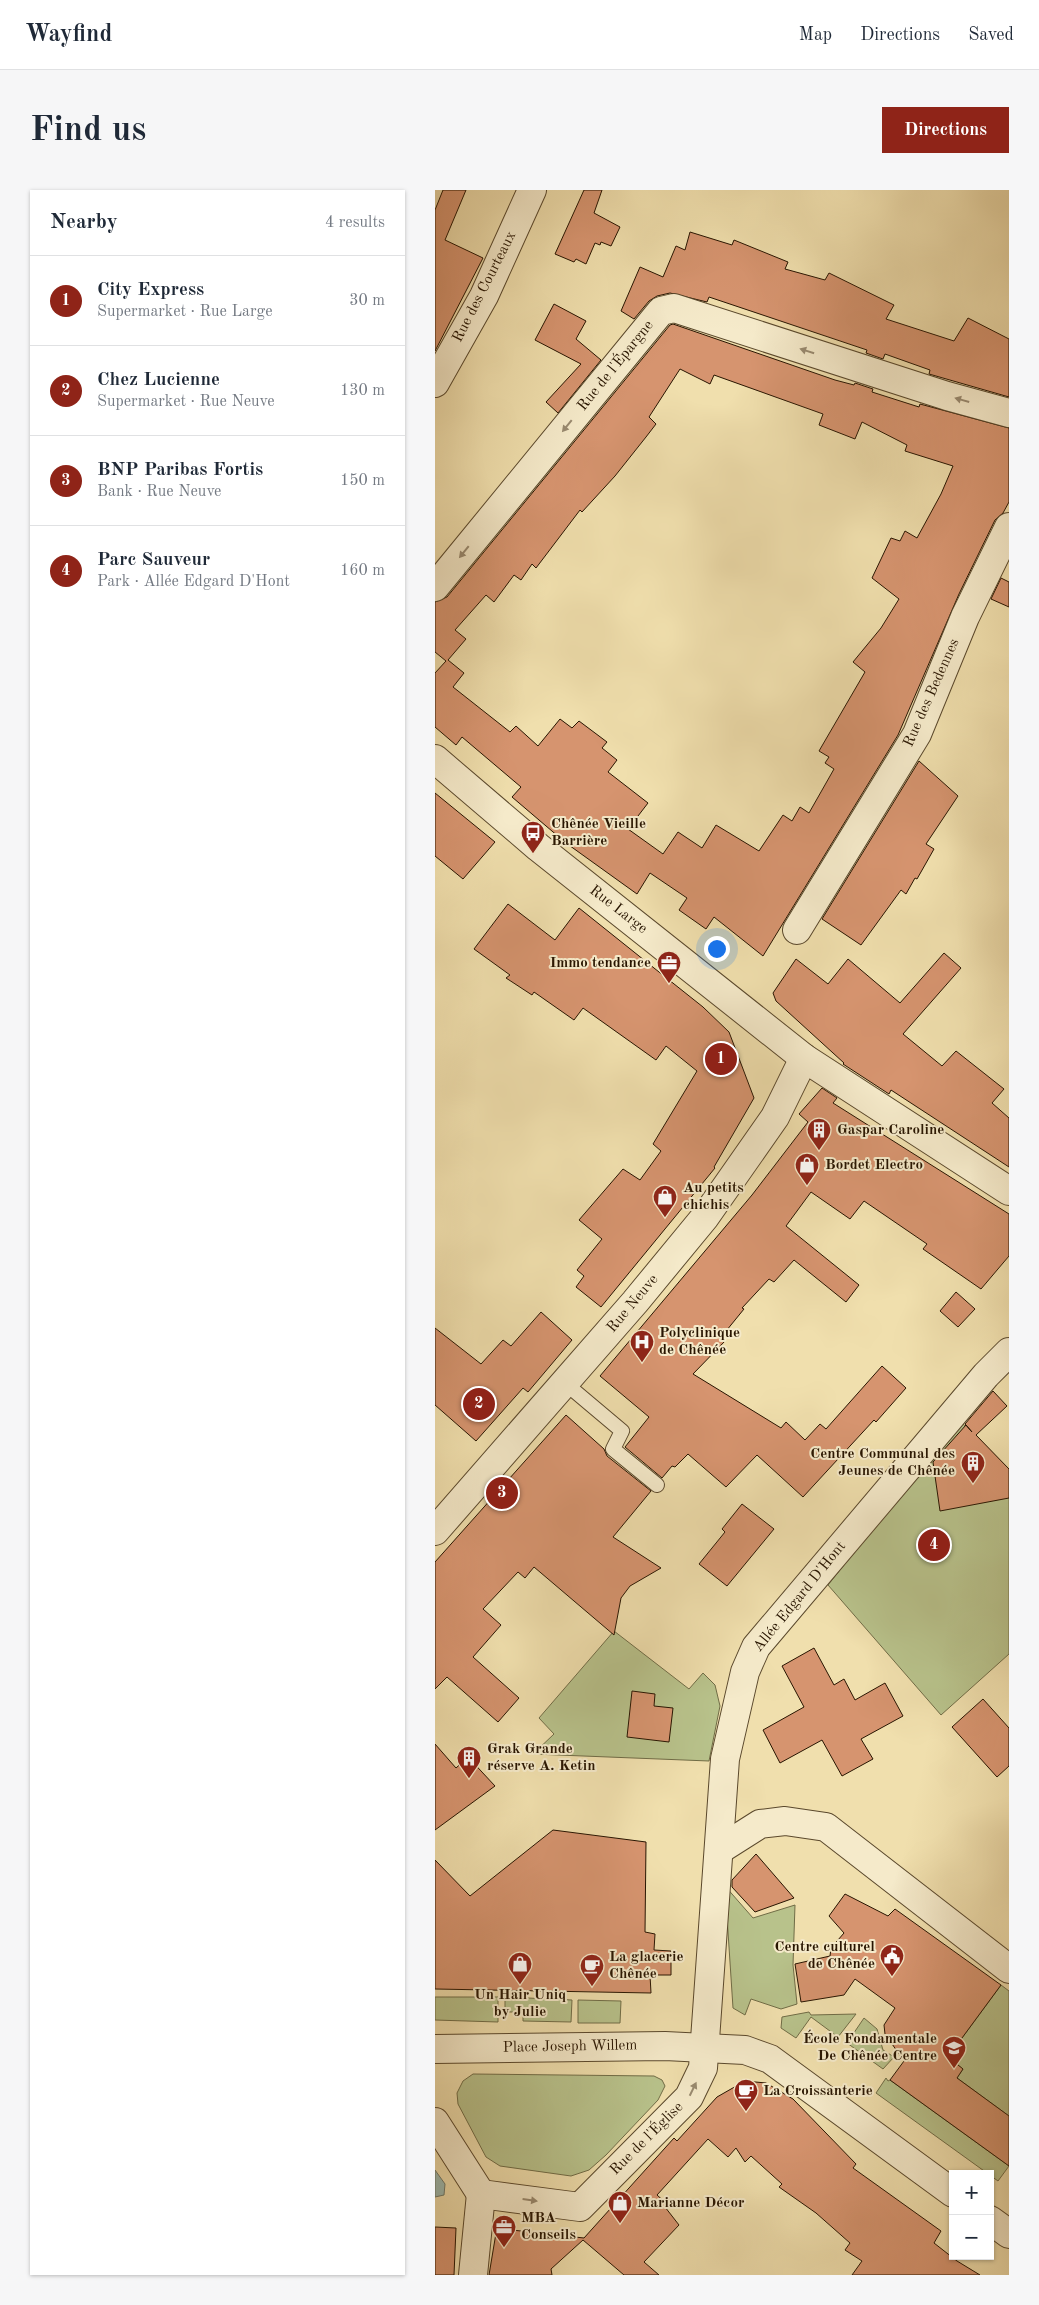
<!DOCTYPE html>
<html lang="en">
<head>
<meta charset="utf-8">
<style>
  :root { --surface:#fff; --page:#f6f6f7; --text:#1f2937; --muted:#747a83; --line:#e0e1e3; --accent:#8f2418 }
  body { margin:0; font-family:"Old Standard TT",serif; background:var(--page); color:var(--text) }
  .controls { position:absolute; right:15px; bottom:15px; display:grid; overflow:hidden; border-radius:0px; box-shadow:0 1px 4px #0004 }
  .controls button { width:45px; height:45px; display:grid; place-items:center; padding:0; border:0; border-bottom:1px solid var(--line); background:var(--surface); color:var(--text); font:25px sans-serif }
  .you { position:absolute; left:281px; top:758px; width:18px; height:18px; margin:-12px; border:4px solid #fff; border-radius:50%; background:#1a73e8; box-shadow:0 0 0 8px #1a73e833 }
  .badge { display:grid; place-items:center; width:32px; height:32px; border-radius:50%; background:var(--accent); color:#fff; font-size:16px; font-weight:700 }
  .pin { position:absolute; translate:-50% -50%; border:2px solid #fff; box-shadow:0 1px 5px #0006 }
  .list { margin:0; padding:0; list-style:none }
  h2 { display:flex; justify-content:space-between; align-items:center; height:65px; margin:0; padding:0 20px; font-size:21px }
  h2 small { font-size:16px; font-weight:400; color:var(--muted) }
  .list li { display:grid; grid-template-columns:32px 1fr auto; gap:15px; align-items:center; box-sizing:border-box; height:90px; padding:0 20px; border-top:1px solid var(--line) }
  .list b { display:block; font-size:19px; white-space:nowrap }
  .list p { margin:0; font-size:16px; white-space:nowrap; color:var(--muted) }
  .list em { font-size:16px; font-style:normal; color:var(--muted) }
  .map { position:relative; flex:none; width:574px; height:2085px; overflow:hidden; border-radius:0px }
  header { display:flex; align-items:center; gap:30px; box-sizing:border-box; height:70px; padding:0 25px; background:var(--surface); border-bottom:1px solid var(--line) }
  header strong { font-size:24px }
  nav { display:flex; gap:28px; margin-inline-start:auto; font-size:18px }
  .intro { display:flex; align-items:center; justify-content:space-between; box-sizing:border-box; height:120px; padding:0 30px }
  h1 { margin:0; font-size:35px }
  .button { padding:12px 22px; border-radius:0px; background:var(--accent); color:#fff; font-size:18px; font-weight:700 }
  main { display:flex; gap:30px; padding:0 30px }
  aside { flex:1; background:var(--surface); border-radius:0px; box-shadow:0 1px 4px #0004 }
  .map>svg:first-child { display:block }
</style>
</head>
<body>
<header>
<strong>Wayfind</strong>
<nav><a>Map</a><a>Directions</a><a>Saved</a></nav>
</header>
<div class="intro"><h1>Find us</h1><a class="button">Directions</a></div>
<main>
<aside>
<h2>Nearby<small>4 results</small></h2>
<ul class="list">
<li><span class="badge">1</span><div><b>City Express</b><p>Supermarket · Rue Large</p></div><em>30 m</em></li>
<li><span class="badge">2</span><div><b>Chez Lucienne</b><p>Supermarket · Rue Neuve</p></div><em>130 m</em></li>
<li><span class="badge">3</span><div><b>BNP Paribas Fortis</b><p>Bank · Rue Neuve</p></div><em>150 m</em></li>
<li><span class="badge">4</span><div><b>Parc Sauveur</b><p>Park · Allée Edgard D'Hont</p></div><em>160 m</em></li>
</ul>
</aside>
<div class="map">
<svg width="574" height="2085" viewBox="0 0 574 2085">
  <rect width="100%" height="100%" fill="#f0dfad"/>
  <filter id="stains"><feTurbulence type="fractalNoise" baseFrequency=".004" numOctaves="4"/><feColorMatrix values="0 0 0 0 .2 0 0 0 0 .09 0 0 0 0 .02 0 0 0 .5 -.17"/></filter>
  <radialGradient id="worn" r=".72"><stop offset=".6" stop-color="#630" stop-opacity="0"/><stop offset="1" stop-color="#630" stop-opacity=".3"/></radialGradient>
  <!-- green -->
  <g fill="#b8c28b" stroke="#706c46">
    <polygon points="524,1230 574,1279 574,1464 506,1525 393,1395"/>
    <polygon points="179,1441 254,1499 268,1483 280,1495 285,1516 274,1571 98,1564 119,1544 104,1528"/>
    <polygon points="290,1696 318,1728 360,1715 358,1775 362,1814 346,1819 316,1809 310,1825 298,1818"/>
    <polygon points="566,1795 574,1801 574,1926 522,1888 528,1879 513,1867"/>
    <polygon points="0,1807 63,1807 63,1832 0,1830"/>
    <polygon points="70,1807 137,1810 136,1832 88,1831 88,1822 70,1822"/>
    <polygon points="143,1810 186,1811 185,1833 143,1833"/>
    <polygon points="374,1822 376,1825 421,1824 403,1847 376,1827 361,1848 346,1838 347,1827"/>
    <polygon points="429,1828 442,1839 448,1860 459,1867 448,1879 412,1853"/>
    <polygon points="38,1884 219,1886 227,1890 230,1896 223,1910 171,1965 154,1980 136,1986 65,1976 51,1967 23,1914 22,1903 28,1891"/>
    <polygon points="451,1888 453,1891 455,1890 574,1976 563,1991 441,1903"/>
  </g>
  <!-- water -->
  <polygon fill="#9dbbb2" stroke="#6e796b" points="0,1980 10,1994 9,2005 0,2007"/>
  <!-- building -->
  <g fill="#d6946f" stroke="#281501" fill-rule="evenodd">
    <polygon points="8,0 31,0 10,50 48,68 0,161 0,20"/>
    <polygon points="149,0 167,0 159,23 185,37 176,56 166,52 165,55 160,53 151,74 141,69 139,72 120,64"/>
    <polygon points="255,42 297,55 299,50 353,72 350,79 390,90 394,83 459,115 451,129 519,151 533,128 574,149 574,207 494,184 495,180 450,164 448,169 431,163 432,160 274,107 272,112 235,103 222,106 214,111 199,129 186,121 205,77 228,87 241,56 250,60"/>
    <polygon points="119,114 151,131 141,149 166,170 123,223 111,212 146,174 100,150"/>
    <path d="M238 134 400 190 419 195 420 193 438 199 437 202 484 217 485 214 574 238V312L568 323 560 330 524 404 463 545 328 766 279 727 271 739 244 720 252 708 215 683 202 704 131 653 77 607 86 597 27 547 21 555 0 537V483L11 471 0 462V412L12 407 235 135ZM245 179 275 194 279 185 388 224 384 235 420 249 427 232 472 255 470 261 518 276 506 304 482 348 470 341 465 351 456 348 437 388 464 409 446 438 418 472 430 482 384 561 394 567 390 573 399 579 374 623 365 617 357 631 348 625 324 661 281 635 267 658 243 642 228 664 193 639 213 613 173 582 182 570 167 558 172 552 144 531 137 538 125 529 103 556 81 536 75 542 18 497 29 483 13 470 31 449 20 440 51 405 59 412 79 385 86 390 97 374 101 378 145 320 147 322 180 286 211 247 221 234 214 227Z"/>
    <polygon points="566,388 574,392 574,417 556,409"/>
    <polygon points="484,571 523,606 491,654 499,659 482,689 480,688 471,704 466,700 426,755 387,729"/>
    <polygon points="0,603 60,652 28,689 0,666"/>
    <polygon points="73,714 120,750 144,718 219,778 268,817 294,842 319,908 279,977 280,978 166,1117 141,1097 149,1086 142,1080 167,1049 144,1030 188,979 205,990 226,961 218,954 262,881 231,856 221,870 148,818 139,830 99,802 97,805 71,788 75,785 39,759"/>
    <polygon points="509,763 526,778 468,844 507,876 521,861 569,899 557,913 574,928 574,977 456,900 454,904 408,874 409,873 341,811 338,803 361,769 393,794 413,769 465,813"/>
    <polygon points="387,898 402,908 398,913 574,1024 574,1066 546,1099 488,1059 492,1054 429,1011 415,1029 376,1002 351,1036 424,1095 411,1112 359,1070 339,1092 334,1089 307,1118 309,1119 287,1146 291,1150 258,1184 346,1238 351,1232 370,1250 385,1234 391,1239 447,1176 471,1198 441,1232 439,1230 368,1307 322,1265 291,1297 253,1264 240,1277 237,1276 227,1288 190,1257 214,1227 165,1186 317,1005 373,932 364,924"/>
    <polygon points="521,1102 540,1119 523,1137 505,1121"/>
    <polygon points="106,1122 137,1150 93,1202 88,1198 41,1251 0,1215 0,1138 46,1174 68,1150 76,1156"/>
    <polygon points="558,1201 572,1216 541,1245 574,1279 574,1308 505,1321 498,1272 531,1235 537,1242 530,1234"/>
    <polygon points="131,1225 169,1259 172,1266 216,1301 178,1347 226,1378 195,1396 186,1408 179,1445 99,1377 90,1388 83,1382 48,1419 66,1435 38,1467 84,1508 63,1532 12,1487 0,1499 0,1372"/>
    <polygon points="307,1314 339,1339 292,1396 264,1374 290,1342 287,1339"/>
    <polygon points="379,1458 399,1495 409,1489 420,1510 450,1493 468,1526 426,1549 438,1569 407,1586 387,1550 345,1573 328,1540 369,1517 347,1476"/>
    <polygon points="197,1501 220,1504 219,1516 238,1518 234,1552 192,1547"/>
    <polygon points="548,1509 574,1538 574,1576 562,1587 517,1537"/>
    <polygon points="0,1554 21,1578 33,1567 60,1596 0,1640"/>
    <polygon points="118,1640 211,1652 210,1742 220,1744 219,1760 236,1761 236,1785 215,1785 216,1803 0,1799 0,1670 35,1706"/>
    <polygon points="321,1664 359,1708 320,1722 297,1697 297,1690"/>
    <polygon points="410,1704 453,1726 460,1719 566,1795 513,1867 528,1879 522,1888 574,1926 574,1976 455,1890 469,1871 450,1844 449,1835 460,1818 420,1789 409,1805 366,1812 360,1774 395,1766 396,1758 409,1743 394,1726"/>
    <polygon points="310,1891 331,1893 358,1909 421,1974 418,1978 506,2041 499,2053 522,2071 545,2085 417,2085 427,2071 410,2060 415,2053 381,2023 344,1997 347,1994 316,1966 310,1972 301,1958 293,1967 273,1949 222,2005 232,2014 230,2017 244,2035 209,2072 224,2085 189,2085 148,2050 116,2079 117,2085 54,2085 61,2043 68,2039 149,2048 239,1948 242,1951 282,1907"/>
    <polygon points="0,2037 21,2038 19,2085 0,2085"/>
  </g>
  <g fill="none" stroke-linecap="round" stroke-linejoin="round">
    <defs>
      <polyline id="lane" points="130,1193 187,1241 178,1259 222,1295"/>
      <g id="street">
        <polyline points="0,193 49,106 97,0"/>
        <polyline points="0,397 226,121 239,118 512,206 574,223"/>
        <polyline points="0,569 103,657 369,868 574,1001"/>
        <polyline points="362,740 482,544 530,427 574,337"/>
        <polyline points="0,1341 200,1112 270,1027 340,927 369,868"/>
        <polyline points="284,1660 325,1634 350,1631 391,1637 574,1779"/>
        <polyline points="0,1859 230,1856 310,1860 335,1869 518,2003"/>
        <polyline points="0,1932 46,2004"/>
        <polyline points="46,2004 145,2017 254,1907 268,1878 290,1569 310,1482 321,1457 551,1185 574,1162"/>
        <polyline points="555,2030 574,2044"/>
        <polyline points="38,2085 46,2004"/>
      </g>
    </defs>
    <!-- lane casing -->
    <use href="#lane" stroke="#5a482c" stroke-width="16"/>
    <!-- street casing -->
    <use href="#street" stroke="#5a482c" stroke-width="30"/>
    <!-- lane -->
    <use href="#lane" stroke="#f5eaca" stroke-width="14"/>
    <!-- street -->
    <use href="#street" stroke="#f5eaca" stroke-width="28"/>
  </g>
  <!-- one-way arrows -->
  <defs><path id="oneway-solid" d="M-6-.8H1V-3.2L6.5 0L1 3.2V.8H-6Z" transform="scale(1.25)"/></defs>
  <g fill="#998a70">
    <use href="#oneway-solid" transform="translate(372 161) rotate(-162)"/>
    <use href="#oneway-solid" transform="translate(527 210) rotate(-164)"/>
    <use href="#oneway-solid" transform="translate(132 236) rotate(129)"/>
    <use href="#oneway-solid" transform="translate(29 362) rotate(129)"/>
    <use href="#oneway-solid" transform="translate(258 1899) rotate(-64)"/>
    <use href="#oneway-solid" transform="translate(95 2010) rotate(8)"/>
  </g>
  <!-- icons -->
  <defs>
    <symbol id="bus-pin" viewBox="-11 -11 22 30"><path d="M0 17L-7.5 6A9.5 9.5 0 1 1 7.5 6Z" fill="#8f2418" stroke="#f5eaca"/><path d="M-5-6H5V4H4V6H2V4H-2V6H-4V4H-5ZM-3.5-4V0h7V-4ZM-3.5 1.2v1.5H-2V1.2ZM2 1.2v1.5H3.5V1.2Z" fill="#fff"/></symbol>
    <symbol id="office-pin" viewBox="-11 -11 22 30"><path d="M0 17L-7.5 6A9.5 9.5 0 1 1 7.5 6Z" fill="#8f2418" stroke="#f5eaca"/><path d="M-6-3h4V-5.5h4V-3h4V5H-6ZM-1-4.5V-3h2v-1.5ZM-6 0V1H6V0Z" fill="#fff"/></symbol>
    <symbol id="building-pin" viewBox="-11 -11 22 30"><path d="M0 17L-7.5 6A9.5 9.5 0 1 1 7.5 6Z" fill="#8f2418" stroke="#f5eaca"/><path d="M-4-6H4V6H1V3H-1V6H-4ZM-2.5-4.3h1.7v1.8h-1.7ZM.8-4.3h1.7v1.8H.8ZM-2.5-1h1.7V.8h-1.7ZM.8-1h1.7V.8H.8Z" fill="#fff"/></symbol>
    <symbol id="shop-pin" viewBox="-11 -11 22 30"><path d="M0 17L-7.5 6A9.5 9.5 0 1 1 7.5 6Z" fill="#8f2418" stroke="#f5eaca"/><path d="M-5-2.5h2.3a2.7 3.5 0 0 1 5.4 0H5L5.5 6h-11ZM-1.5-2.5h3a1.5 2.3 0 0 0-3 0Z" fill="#fff"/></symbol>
    <symbol id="hospital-pin" viewBox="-11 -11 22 30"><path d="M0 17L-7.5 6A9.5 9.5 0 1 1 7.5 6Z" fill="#8f2418" stroke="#f5eaca"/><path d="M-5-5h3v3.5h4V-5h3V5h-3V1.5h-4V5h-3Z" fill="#fff"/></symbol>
    <symbol id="civic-pin" viewBox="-11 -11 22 30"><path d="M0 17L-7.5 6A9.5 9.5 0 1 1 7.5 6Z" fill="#8f2418" stroke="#f5eaca"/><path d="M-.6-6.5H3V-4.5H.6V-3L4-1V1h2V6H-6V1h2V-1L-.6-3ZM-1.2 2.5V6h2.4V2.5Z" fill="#fff"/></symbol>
    <symbol id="cafe-pin" viewBox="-11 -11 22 30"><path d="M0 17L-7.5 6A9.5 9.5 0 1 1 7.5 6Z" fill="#8f2418" stroke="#f5eaca"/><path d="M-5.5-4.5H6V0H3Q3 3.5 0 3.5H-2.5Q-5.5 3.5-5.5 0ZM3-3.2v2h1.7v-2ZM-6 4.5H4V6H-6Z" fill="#fff"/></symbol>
    <symbol id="school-pin" viewBox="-11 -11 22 30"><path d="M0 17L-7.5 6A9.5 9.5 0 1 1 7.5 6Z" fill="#8f2418" stroke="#f5eaca"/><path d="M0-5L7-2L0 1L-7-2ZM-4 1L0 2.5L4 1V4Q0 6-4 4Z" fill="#fff"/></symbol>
  </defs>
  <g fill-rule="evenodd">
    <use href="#bus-pin" x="84" y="629" width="28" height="38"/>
    <use href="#office-pin" x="220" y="759" width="28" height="38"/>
    <use href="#building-pin" x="370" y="926" width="28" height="38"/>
    <use href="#shop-pin" x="358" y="961" width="28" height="38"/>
    <use href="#shop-pin" x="216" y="993" width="28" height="38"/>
    <use href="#hospital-pin" x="193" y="1138" width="28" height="38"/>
    <use href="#building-pin" x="524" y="1259" width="28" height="38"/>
    <use href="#building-pin" x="20" y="1554" width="28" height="38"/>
    <use href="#civic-pin" x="443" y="1752" width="28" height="38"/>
    <use href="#shop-pin" x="71" y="1760" width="28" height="38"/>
    <use href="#cafe-pin" x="143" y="1762" width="28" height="38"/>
    <use href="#school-pin" x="505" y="1844" width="28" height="38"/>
    <use href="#cafe-pin" x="297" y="1887" width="28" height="38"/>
    <use href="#shop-pin" x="171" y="1999" width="28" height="38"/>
    <use href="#office-pin" x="55" y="2023" width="28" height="38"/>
  </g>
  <g text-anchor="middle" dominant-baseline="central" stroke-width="4" stroke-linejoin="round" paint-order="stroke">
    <!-- street labels -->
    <g font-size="15" fill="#281501" stroke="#f5eaca">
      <text transform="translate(50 97) rotate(-63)">Rue des Courteaux</text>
      <text transform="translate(181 176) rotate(-51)">Rue de l'Épargne</text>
      <text transform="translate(497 503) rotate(-66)">Rue des Bedennes</text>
      <text transform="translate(183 720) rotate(38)">Rue Large</text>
      <text transform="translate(198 1114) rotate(-50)">Rue Neuve</text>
      <text transform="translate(365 1407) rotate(-51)">Allée Edgard D'Hont</text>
      <text transform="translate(135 1857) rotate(-1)">Place Joseph Willem</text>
      <text transform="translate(212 1949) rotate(-45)">Rue de l'Église</text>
    </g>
    <!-- poi labels -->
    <g font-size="15" font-weight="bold" fill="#281501" stroke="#f5eaca" text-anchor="start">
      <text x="116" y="634">Chênée Vieille<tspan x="116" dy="17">Barrière</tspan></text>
      <text x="216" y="773" text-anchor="end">Immo tendance</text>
      <text x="402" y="940">Gaspar Caroline</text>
      <text x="390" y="975">Bordet Electro</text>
      <text x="248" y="998">Au petits<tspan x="248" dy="17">chichis</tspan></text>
      <text x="224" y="1143">Polyclinique<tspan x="224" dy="17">de Chênée</tspan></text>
      <text x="520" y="1264" text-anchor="end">Centre Communal des<tspan x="520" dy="17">Jeunes de Chênée</tspan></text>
      <text x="52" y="1559">Grak Grande<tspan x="52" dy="17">réserve A. Ketin</tspan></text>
      <text x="440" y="1757" text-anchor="end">Centre culturel<tspan x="440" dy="17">de Chênée</tspan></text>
      <text x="174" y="1767">La glacerie<tspan x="174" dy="17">Chênée</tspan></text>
      <text x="85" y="1805" text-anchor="middle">Un Hair Uniq<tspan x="85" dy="17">by Julie</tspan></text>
      <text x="502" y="1849" text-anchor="end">École Fondamentale<tspan x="502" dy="17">De Chênée Centre</tspan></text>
      <text x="328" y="1901">La Croissanterie</text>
      <text x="202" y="2013">Marianne Décor</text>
      <text x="86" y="2028">MBA<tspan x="86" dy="17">Conseils</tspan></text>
    </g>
  </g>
  <rect width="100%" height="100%" filter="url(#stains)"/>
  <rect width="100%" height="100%" fill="url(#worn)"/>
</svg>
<div class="controls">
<button>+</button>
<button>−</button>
</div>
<div class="you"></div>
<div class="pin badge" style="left:286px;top:869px">1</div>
<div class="pin badge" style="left:44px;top:1214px">2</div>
<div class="pin badge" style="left:67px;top:1303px">3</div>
<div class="pin badge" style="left:499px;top:1355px">4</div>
</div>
</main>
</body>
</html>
